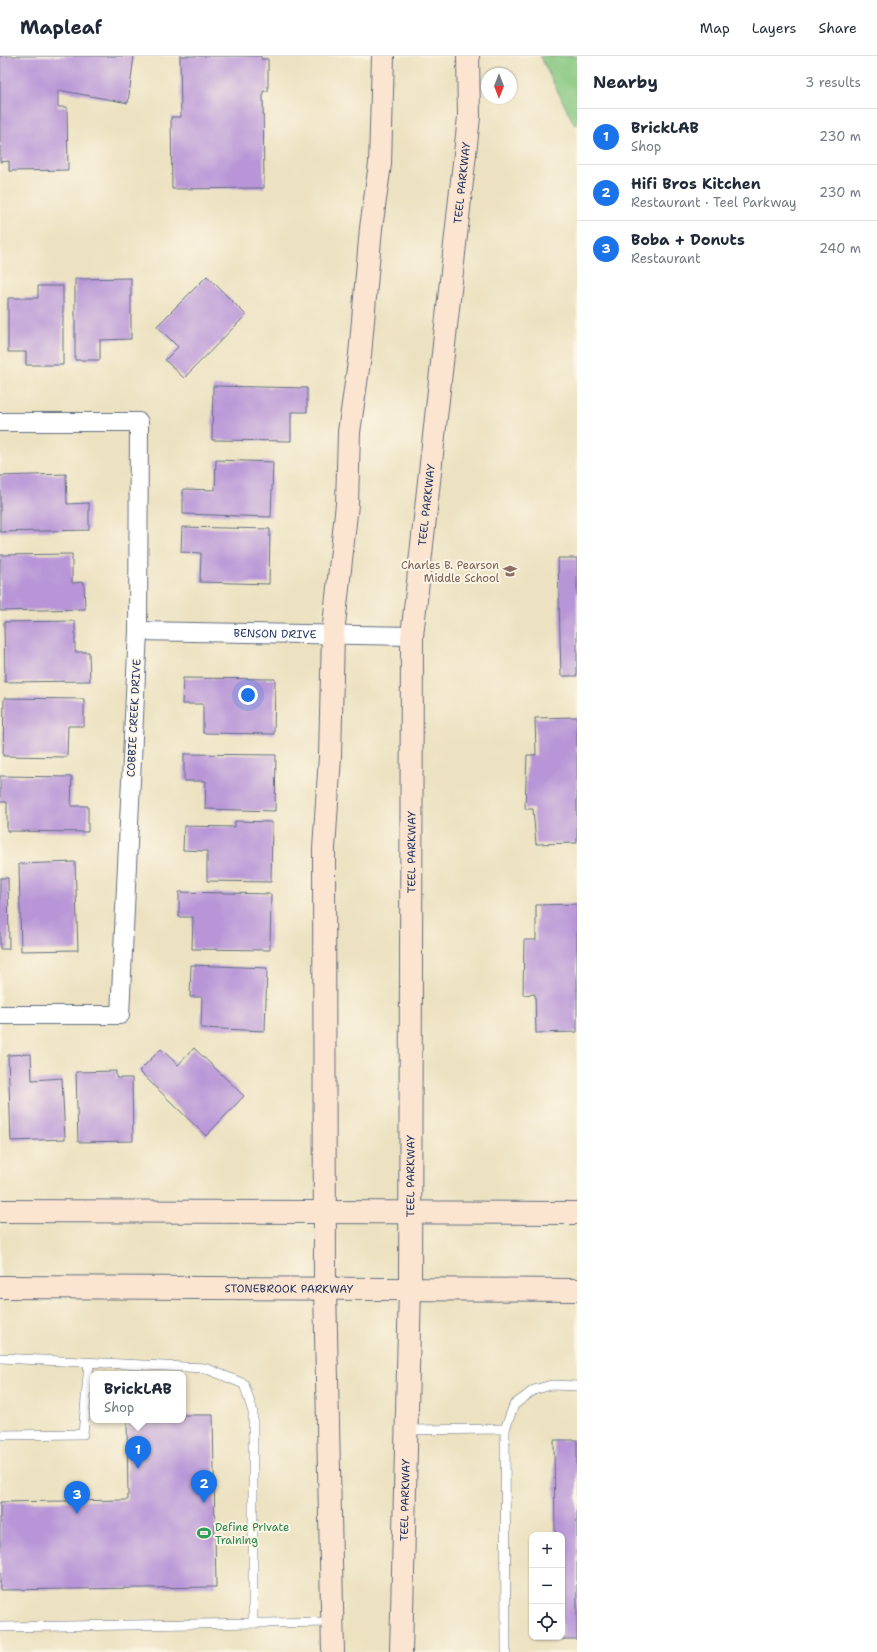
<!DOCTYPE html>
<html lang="en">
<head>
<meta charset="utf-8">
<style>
  :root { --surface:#fff; --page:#f2f2f3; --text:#1f2937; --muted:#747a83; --line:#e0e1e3; --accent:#1a73e8 }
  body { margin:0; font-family:"Shantell Sans",sans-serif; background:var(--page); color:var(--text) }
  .controls { position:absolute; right:12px; bottom:12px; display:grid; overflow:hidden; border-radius:8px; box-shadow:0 1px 3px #0004 }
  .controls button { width:36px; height:36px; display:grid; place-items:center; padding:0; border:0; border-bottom:1px solid var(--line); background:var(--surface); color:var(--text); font:20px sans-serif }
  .compass { position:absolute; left:481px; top:12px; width:36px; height:36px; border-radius:50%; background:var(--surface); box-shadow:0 1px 3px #0004; rotate:180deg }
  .you { position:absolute; left:248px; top:639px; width:14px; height:14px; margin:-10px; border:3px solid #fff; border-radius:50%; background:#1a73e8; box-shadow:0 0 0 6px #1a73e833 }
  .badge { display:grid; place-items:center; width:26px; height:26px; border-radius:50%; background:var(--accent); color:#fff; font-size:13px; font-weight:700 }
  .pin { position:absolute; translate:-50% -33px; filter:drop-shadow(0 1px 2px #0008) }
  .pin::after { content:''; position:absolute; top:21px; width:14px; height:12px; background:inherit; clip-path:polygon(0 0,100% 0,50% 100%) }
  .popup { position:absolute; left:90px; top:1315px; width:96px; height:52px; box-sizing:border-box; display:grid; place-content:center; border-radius:8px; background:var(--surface); filter:drop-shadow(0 1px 3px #0005); font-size:13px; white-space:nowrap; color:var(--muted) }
  .popup b { font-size:15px; color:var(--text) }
  .popup::after { content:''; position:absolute; left:50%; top:100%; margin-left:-8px; border:8px solid transparent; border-top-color:var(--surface) }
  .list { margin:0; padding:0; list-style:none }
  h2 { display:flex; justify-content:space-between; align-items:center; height:52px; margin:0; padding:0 16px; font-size:17px }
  h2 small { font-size:13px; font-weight:400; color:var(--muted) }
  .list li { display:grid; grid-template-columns:26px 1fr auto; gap:12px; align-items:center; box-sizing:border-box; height:56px; padding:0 16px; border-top:1px solid var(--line) }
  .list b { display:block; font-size:15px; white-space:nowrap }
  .list p { margin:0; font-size:13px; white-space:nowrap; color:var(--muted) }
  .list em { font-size:13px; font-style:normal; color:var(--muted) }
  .icon { flex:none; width:22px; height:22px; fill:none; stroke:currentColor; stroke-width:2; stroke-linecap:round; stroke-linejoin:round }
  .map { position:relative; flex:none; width:577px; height:1596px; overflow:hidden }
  header { display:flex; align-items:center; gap:24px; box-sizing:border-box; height:56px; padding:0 20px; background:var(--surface); border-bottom:1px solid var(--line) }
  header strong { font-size:19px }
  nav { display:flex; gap:22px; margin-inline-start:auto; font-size:14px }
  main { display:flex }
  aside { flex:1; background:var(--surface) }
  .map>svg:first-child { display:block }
</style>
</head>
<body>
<header>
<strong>Mapleaf</strong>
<nav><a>Map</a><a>Layers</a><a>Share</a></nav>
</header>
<main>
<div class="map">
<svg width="577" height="1596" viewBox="0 0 577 1596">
  <rect width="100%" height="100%" fill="#fcf5e5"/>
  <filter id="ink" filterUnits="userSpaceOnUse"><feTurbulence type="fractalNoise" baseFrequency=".025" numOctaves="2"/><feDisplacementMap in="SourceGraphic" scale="8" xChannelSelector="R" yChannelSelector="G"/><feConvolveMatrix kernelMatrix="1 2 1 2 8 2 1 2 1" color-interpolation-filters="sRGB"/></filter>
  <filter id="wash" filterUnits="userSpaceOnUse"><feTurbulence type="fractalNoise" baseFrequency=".012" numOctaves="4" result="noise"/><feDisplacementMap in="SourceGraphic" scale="16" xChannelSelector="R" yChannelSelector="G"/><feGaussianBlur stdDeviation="0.9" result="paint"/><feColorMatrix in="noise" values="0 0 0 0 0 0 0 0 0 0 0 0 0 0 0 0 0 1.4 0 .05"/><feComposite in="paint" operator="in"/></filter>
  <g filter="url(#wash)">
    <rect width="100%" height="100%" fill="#ece2c1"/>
    <!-- green -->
    <polygon fill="#84c67f" stroke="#507a6e" points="540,0 577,0 577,69 574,68"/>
    <g id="blocks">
      <!-- building -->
      <g fill="#b795d7">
        <polygon points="0,0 134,0 128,47 58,34 58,51 67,51 68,114 9,115 9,105 0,106"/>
        <polygon points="180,0 261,0 261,3 268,3 268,35 263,35 264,132 172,133 171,61 181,61"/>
        <polygon points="207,220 246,259 184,322 165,304 178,291 157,270"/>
        <polygon points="131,222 131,283 100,284 100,304 75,304 75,223"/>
        <polygon points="38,230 63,230 63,309 26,309 26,296 8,296 8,242 38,242"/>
        <polygon points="213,330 307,332 307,356 291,356 291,385 212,384"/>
        <polygon points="216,404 273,406 271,461 183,458 183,433 215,434"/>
        <polygon points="66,418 67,448 89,447 89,474 0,476 0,420"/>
        <polygon points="182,471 270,473 269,528 200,526 201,497 181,496"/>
        <polygon points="72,498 72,527 84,526 85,553 0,555 0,499"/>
        <polygon points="558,502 577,502 577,620 561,620"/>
        <polygon points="75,565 75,596 89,596 90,625 5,626 4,566"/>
        <polygon points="183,622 275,623 274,678 203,677 203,648 182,648"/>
        <polygon points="4,642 84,643 84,670 68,670 67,701 3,700"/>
        <polygon points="577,661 577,787 536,788 533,753 525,753 527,699 536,699 535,662"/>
        <polygon points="184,698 276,699 275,755 205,753 206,725 184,725"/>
        <polygon points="0,720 72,721 71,750 88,750 88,776 7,775 7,746 0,746"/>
        <polygon points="235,765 272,766 271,826 207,825 207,795 183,794 184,770 235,771"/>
        <polygon points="75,806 78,894 21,895 19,808"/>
        <polygon points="0,822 8,822 9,893 0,893"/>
        <polygon points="179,836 271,838 270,894 192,893 193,861 179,861"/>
        <polygon points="577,848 577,976 536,977 535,938 523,939 524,884 536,884 536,849"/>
        <polygon points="191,909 267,912 265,975 201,972 202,941 190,941"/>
        <polygon points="194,992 244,1040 206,1080 139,1015 161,993 178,1009"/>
        <polygon points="31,998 32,1024 62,1022 65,1083 11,1085 8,999"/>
        <polygon points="116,1015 116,1022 132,1022 133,1085 78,1086 76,1016"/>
        <polygon points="183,1359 213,1359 216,1531 0,1534 0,1446 128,1444 127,1364 183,1364"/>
        <polygon points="554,1384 577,1384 577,1583 555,1583 555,1581 562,1581 562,1479 555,1479"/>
      </g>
    </g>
  </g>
  <g filter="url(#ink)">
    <use href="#blocks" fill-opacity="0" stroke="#646e81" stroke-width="1"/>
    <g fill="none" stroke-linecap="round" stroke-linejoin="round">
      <defs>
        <g id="lane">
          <polyline points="0,1302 205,1312 244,1328 253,1356 253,1567"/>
          <polyline points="407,1374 505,1373"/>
          <polyline points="0,1379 83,1378 89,1307"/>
          <polyline points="0,1571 332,1566"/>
          <polyline points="506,1596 505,1373 514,1349 534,1334 551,1329 577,1330"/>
        </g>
        <g id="street">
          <polyline points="0,366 139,366 138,575 120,959 0,959"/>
          <path id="s1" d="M138 575 412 580"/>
        </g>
        <g id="secondary">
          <polyline points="0,1155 577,1157"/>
          <path id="s2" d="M0 1231 577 1234"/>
          <polyline points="333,1596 325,1232 324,793 330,700 333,578 347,448 349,376 360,299 371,172 380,108 383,0"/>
          <path id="s3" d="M401 1596 410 1232 412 580 469 61 468 0"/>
        </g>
      </defs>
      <!-- lane casing -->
      <use href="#lane" stroke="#646e81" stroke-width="10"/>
      <!-- street casing -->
      <use href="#street" stroke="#646e81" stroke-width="20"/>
      <!-- secondary casing -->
      <use href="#secondary" stroke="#646e81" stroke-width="24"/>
      <!-- lane -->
      <use href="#lane" stroke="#fff" stroke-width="9"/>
      <!-- street -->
      <use href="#street" stroke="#fff" stroke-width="18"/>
      <!-- secondary -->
      <use href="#secondary" stroke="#fce5d0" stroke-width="22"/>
    </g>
  </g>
  <!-- icons -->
  <defs>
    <symbol id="school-bare" viewBox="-9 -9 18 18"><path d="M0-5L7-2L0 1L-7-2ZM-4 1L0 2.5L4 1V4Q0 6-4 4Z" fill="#8d6e63" stroke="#fcf5e5" stroke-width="2.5" paint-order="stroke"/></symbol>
    <symbol id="stadium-bare" viewBox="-9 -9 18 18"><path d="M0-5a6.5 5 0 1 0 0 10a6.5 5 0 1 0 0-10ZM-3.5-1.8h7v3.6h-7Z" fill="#2e9e5b" stroke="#fcf5e5" stroke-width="2.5" paint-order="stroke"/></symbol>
  </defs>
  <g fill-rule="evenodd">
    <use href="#school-bare" x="500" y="505" width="20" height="20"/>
    <use href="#stadium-bare" x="194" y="1467" width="20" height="20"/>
  </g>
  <g text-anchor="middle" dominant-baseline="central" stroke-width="4" stroke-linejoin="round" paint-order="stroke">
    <!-- street labels -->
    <g font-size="11" fill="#1b2f5e" stroke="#fcf5e5">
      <text stroke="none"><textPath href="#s3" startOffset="1472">TEEL PARKWAY</textPath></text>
      <text stroke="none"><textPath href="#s3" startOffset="1148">TEEL PARKWAY</textPath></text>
      <text stroke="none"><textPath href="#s1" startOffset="137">BENSON DRIVE</textPath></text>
      <text transform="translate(134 662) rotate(-87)">COBBIE CREEK DRIVE</text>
      <text stroke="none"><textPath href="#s3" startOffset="800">TEEL PARKWAY</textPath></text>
      <text stroke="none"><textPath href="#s3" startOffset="476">TEEL PARKWAY</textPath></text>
      <text stroke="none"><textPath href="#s2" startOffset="289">STONEBROOK PARKWAY</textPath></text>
      <text stroke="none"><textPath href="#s3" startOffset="152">TEEL PARKWAY</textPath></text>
    </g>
    <!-- education labels -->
    <g font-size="11" fill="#785e54" stroke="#fcf5e5" text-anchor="end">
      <text x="499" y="509">Charles B. Pearson<tspan x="499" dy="13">Middle School</tspan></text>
    </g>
    <!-- leisure labels -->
    <g font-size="11" fill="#27864d" stroke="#fcf5e5" text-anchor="start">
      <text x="215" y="1471">Define Private<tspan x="215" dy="13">Training</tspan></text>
    </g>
  </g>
</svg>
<div class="controls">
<button>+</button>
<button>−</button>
<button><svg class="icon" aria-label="locate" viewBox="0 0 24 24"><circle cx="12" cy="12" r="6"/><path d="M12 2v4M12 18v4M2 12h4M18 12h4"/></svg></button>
</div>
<svg class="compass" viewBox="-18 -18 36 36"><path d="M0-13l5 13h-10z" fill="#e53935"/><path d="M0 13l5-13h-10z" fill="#747a83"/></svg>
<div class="you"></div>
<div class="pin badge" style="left:138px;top:1413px">1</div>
<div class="popup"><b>BrickLAB</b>Shop</div>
<div class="pin badge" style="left:204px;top:1447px">2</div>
<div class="pin badge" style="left:77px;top:1458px">3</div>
</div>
<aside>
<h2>Nearby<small>3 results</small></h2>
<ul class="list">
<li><span class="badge">1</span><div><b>BrickLAB</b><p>Shop</p></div><em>230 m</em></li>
<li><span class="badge">2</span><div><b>Hifi Bros Kitchen</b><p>Restaurant · Teel Parkway</p></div><em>230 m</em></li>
<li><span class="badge">3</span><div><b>Boba + Donuts</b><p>Restaurant</p></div><em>240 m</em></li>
</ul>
</aside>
</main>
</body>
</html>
